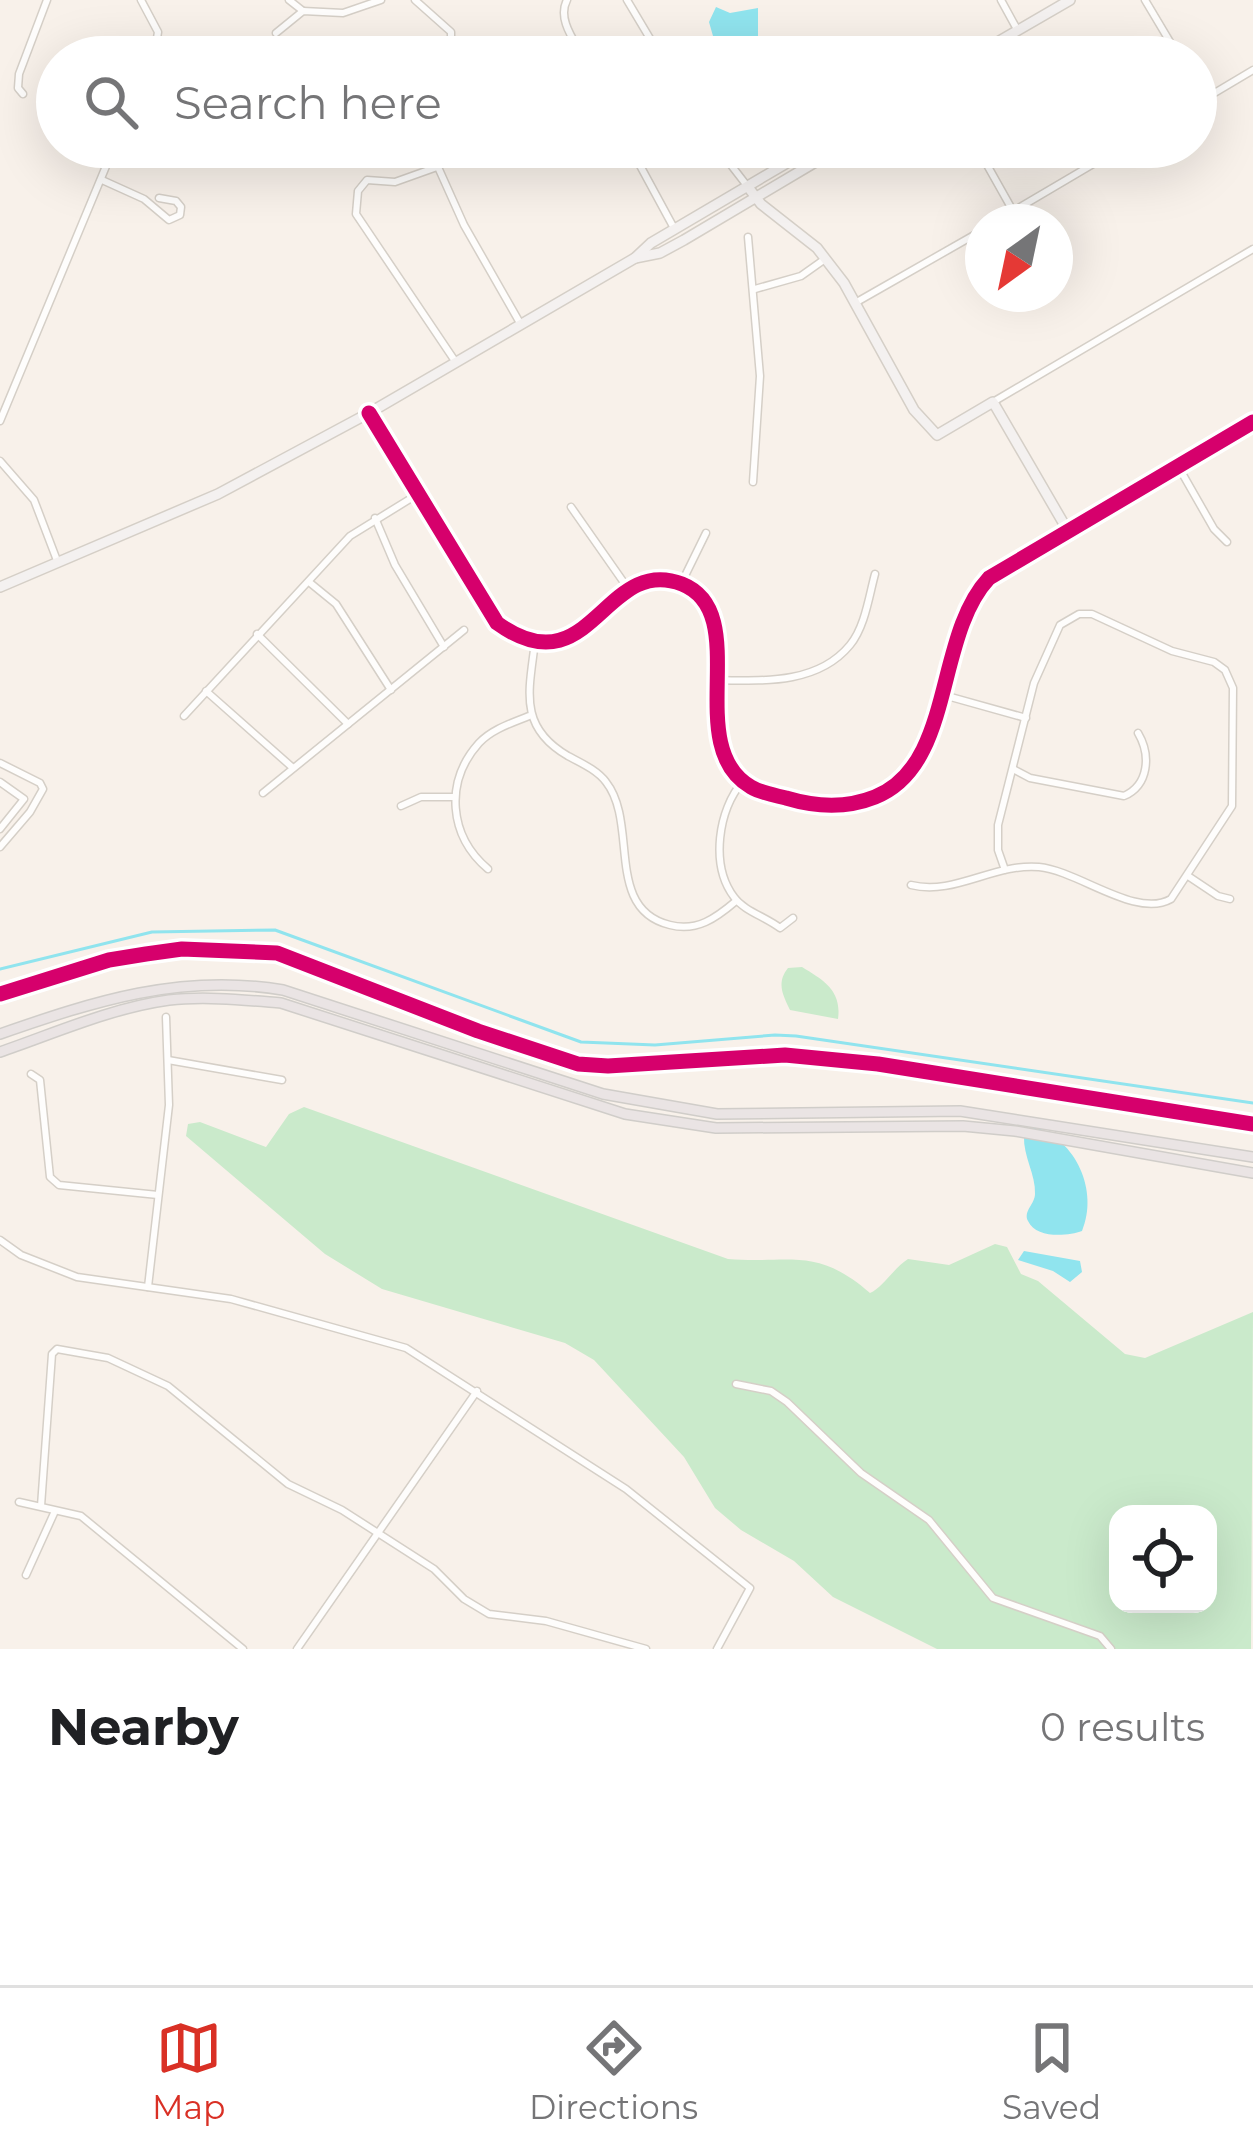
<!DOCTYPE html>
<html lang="en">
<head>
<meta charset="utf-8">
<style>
  :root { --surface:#fff; --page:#f2f2f2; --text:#202124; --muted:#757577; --line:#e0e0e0; --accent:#d93025 }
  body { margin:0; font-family:Montserrat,sans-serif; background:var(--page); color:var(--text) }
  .controls { position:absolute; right:36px; bottom:36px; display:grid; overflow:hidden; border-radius:24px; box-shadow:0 12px 48px #0002 }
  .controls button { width:108px; height:108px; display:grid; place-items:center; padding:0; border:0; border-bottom:3px solid var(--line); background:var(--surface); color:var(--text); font:60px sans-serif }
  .compass { position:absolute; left:965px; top:204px; width:108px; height:108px; border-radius:50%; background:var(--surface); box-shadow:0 12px 48px #0002; rotate:213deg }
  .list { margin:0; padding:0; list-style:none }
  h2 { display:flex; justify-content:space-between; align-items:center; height:156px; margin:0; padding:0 48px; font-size:51px }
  h2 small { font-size:39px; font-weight:400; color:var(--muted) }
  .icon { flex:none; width:66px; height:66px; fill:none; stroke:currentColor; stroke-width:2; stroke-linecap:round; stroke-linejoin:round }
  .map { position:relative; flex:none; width:1253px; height:1649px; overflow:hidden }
  .search { position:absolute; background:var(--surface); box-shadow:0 12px 48px #0002; left:36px; right:36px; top:36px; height:132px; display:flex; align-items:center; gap:30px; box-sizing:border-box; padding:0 42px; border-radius:66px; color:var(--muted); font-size:45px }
  .sheet { height:336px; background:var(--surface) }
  nav { display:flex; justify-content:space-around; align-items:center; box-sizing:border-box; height:168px; border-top:3px solid var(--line); background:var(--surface); font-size:33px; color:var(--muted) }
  nav a { display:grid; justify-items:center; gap:6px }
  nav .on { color:var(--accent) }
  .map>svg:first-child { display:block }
</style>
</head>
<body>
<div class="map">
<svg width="1253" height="1649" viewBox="0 0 1253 1649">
  <rect width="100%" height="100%" fill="#f8f1ea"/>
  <!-- green -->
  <g fill="#caeacb" fill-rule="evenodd">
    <path d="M802 967C823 980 842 990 838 1019L790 1010C783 995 776 983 788 968Z"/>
    <path d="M304 1107 728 1259C790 1264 816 1246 870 1293 882 1288 894 1268 908 1259L949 1265 995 1244 1007 1247 1021 1274 1038 1281 1125 1354 1145 1358 1253 1312 1251 1649H937L833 1597 794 1561 741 1530 715 1508 684 1457 594 1360 565 1343 382 1289 325 1254 186 1136 188 1124 200 1122 266 1147 289 1114ZM1118 1514H1208V1604H1118Z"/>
  </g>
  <!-- water -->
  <g fill="#90e4ee">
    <polygon points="716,7 730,13 758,8 758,57 719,57 709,22"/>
    <path d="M1035 1127C1076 1140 1099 1191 1082 1231 1068 1236 1036 1239 1028 1221 1023 1211 1035 1204 1035 1194 1036 1175 1023 1156 1024 1136Z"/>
    <polygon points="1024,1251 1080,1261 1082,1272 1070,1282 1053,1271 1018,1260"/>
  </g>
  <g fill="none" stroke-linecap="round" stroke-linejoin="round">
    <!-- stream -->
    <polyline stroke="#90e4ee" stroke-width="3" points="0,969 152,932 275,930 581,1042 655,1045 775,1035 796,1036 1253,1103"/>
    <defs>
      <g id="street">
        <polyline points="141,0 158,32 154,57"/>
        <polyline points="289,0 303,11"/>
        <polyline points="415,0 451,32 451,50 447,57"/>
        <path d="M567 0C557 19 574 40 583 57"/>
        <polyline points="627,0 661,57"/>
        <polyline points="1001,0 1018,31"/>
        <polyline points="1145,0 1179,57"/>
        <polyline points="276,33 303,11 343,13 381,0"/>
        <polyline points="1196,85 1202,100"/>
        <polyline points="23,94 18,88 19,74 47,0"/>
        <polyline points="1196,104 1253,70"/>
        <polyline points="429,147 464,225 520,323"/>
        <polyline points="630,147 675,230"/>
        <polyline points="717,147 748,187"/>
        <polyline points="977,147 1013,211"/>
        <polyline points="437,167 395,182 367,180 358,191 356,214 455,361"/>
        <polyline points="102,180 144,199 169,220 180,215 181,207 176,201 159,198"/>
        <polyline points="995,222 1122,147"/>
        <polyline points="748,237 760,376 753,482"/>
        <polyline points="755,289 801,276 825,259"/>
        <polyline points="855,303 983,230"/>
        <polyline points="993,402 1253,249"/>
        <path d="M369 413C395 456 478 615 512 634 588 676 611 556 682 584 765 618 661 765 777 796 962 845 912 688 978 592 997 564 1038 548 1068 531"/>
        <polyline points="0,421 114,147"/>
        <polyline points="0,461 34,500 58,563"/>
        <polyline points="1178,466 1214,529 1227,542"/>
        <polyline points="571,507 627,587"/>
        <polyline points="375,518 395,565 444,647"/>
        <polyline points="309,582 336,604 391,690"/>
        <polyline points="681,584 706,533"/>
        <polyline points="257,634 348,724"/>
        <path d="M535 642C529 691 518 727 568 756 581 763 597 770 606 782 639 824 604 909 670 925 697 932 716 918 736 901"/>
        <path d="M719 680C764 681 818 684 850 645 865 627 869 596 875 574"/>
        <polyline points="206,691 293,768"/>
        <polyline points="940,694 1026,718"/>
        <polyline points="184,716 350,536 418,494"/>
        <polyline points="0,763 40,783 43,789 30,812 0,847"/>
        <path d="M1013 769 1030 778 1124 796C1149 785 1151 755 1138 733"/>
        <path d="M743 781C718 810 710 865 734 897 744 911 766 917 780 928L793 918"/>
        <polyline points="0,782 24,799 0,829"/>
        <polyline points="263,793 464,630"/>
        <polyline points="401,806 421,797 454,797"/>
        <path d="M488 869C449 836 444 782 479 743 492 729 512 723 529 716"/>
        <polyline points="1188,876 1218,896 1230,899"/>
        <path d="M911 885C954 896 994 863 1039 867 1079 871 1136 919 1171 899L1232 806 1233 688 1225 670 1214 662 1172 651 1092 614H1079L1060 625 1034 683 998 825V850L1005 870"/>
        <polyline points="168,1060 282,1080"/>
        <polyline points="31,1074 40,1080 50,1177 59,1185 158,1195"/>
        <polyline points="0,1240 21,1255 77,1277 231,1299 406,1348 626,1489 750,1588 717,1649"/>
        <polyline points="148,1287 169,1105 166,1017"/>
        <polyline points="736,1384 771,1391 787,1402 861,1473 929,1520 993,1598 1100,1636 1111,1649"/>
        <polyline points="19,1502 81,1516 243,1649"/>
        <polyline points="41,1506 52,1354 57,1349 108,1358 168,1386 288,1484 342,1510 434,1569 464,1599 489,1614 546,1621 646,1649"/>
        <polyline points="26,1575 55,1511"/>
        <polyline points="297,1649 477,1391"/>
      </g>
      <g id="secondary">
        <polyline points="972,57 1070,0"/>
        <polyline points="748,187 761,204 817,248 844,283 914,410 937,435 993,402 1068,531 1253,422"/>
        <polyline points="635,258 660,253 684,240 829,154 834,147"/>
        <polyline points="0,587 218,494 369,413 635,258 651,243 814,147"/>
      </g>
      <g id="primary">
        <path d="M0 1034C95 1001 181 973 283 990L603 1094 717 1114 960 1111 1253 1157"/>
        <path d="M0 1052C55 1033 111 1008 169 1000 206 996 244 1000 281 1003L625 1114 716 1128 963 1126 1015 1131 1253 1173"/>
      </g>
    </defs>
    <!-- street casing -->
    <use href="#street" stroke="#d5cfc7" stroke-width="9"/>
    <!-- secondary casing -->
    <use href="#secondary" stroke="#d5cfc7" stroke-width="12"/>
    <!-- primary casing -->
    <use href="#primary" stroke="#d0cdc9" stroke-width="12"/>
    <!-- street -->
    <use href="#street" stroke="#fefdfc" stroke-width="6"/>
    <!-- secondary -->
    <use href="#secondary" stroke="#f4f1f0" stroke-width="9"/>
    <!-- primary -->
    <use href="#primary" stroke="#eae4e4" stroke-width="9"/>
    <defs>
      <g id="cycleway">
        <path d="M369 413 497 623C591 691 604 554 682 584 755 613 680 746 751 787 761 793 774 795 786 798 816 807 845 809 875 797 955 765 934 637 989 578L1253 422"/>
        <polyline points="0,994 109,960 146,954 182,949 277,953 478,1031 578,1064 608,1066 785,1055 878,1064 1253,1124"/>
      </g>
    </defs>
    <!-- cycleway casing -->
    <use href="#cycleway" stroke="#fff" stroke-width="22"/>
    <!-- cycleway -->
    <use href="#cycleway" stroke="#d6006c" stroke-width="15"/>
  </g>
</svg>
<div class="controls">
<button><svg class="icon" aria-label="locate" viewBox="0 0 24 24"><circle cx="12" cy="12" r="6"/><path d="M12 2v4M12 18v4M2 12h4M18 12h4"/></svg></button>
</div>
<svg class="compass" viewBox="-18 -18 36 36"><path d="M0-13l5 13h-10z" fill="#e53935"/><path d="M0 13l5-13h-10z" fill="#757577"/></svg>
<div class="search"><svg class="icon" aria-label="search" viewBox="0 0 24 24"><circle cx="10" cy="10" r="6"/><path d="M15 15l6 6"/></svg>Search here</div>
</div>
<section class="sheet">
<h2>Nearby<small>0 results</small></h2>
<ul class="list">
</ul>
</section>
<nav>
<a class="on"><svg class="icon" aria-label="map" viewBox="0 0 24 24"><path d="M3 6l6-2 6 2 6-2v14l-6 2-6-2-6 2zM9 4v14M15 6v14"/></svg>Map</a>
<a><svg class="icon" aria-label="directions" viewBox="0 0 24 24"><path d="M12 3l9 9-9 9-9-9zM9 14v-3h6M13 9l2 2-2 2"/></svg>Directions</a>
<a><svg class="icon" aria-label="saved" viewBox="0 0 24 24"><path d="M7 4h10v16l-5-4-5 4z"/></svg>Saved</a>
</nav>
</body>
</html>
